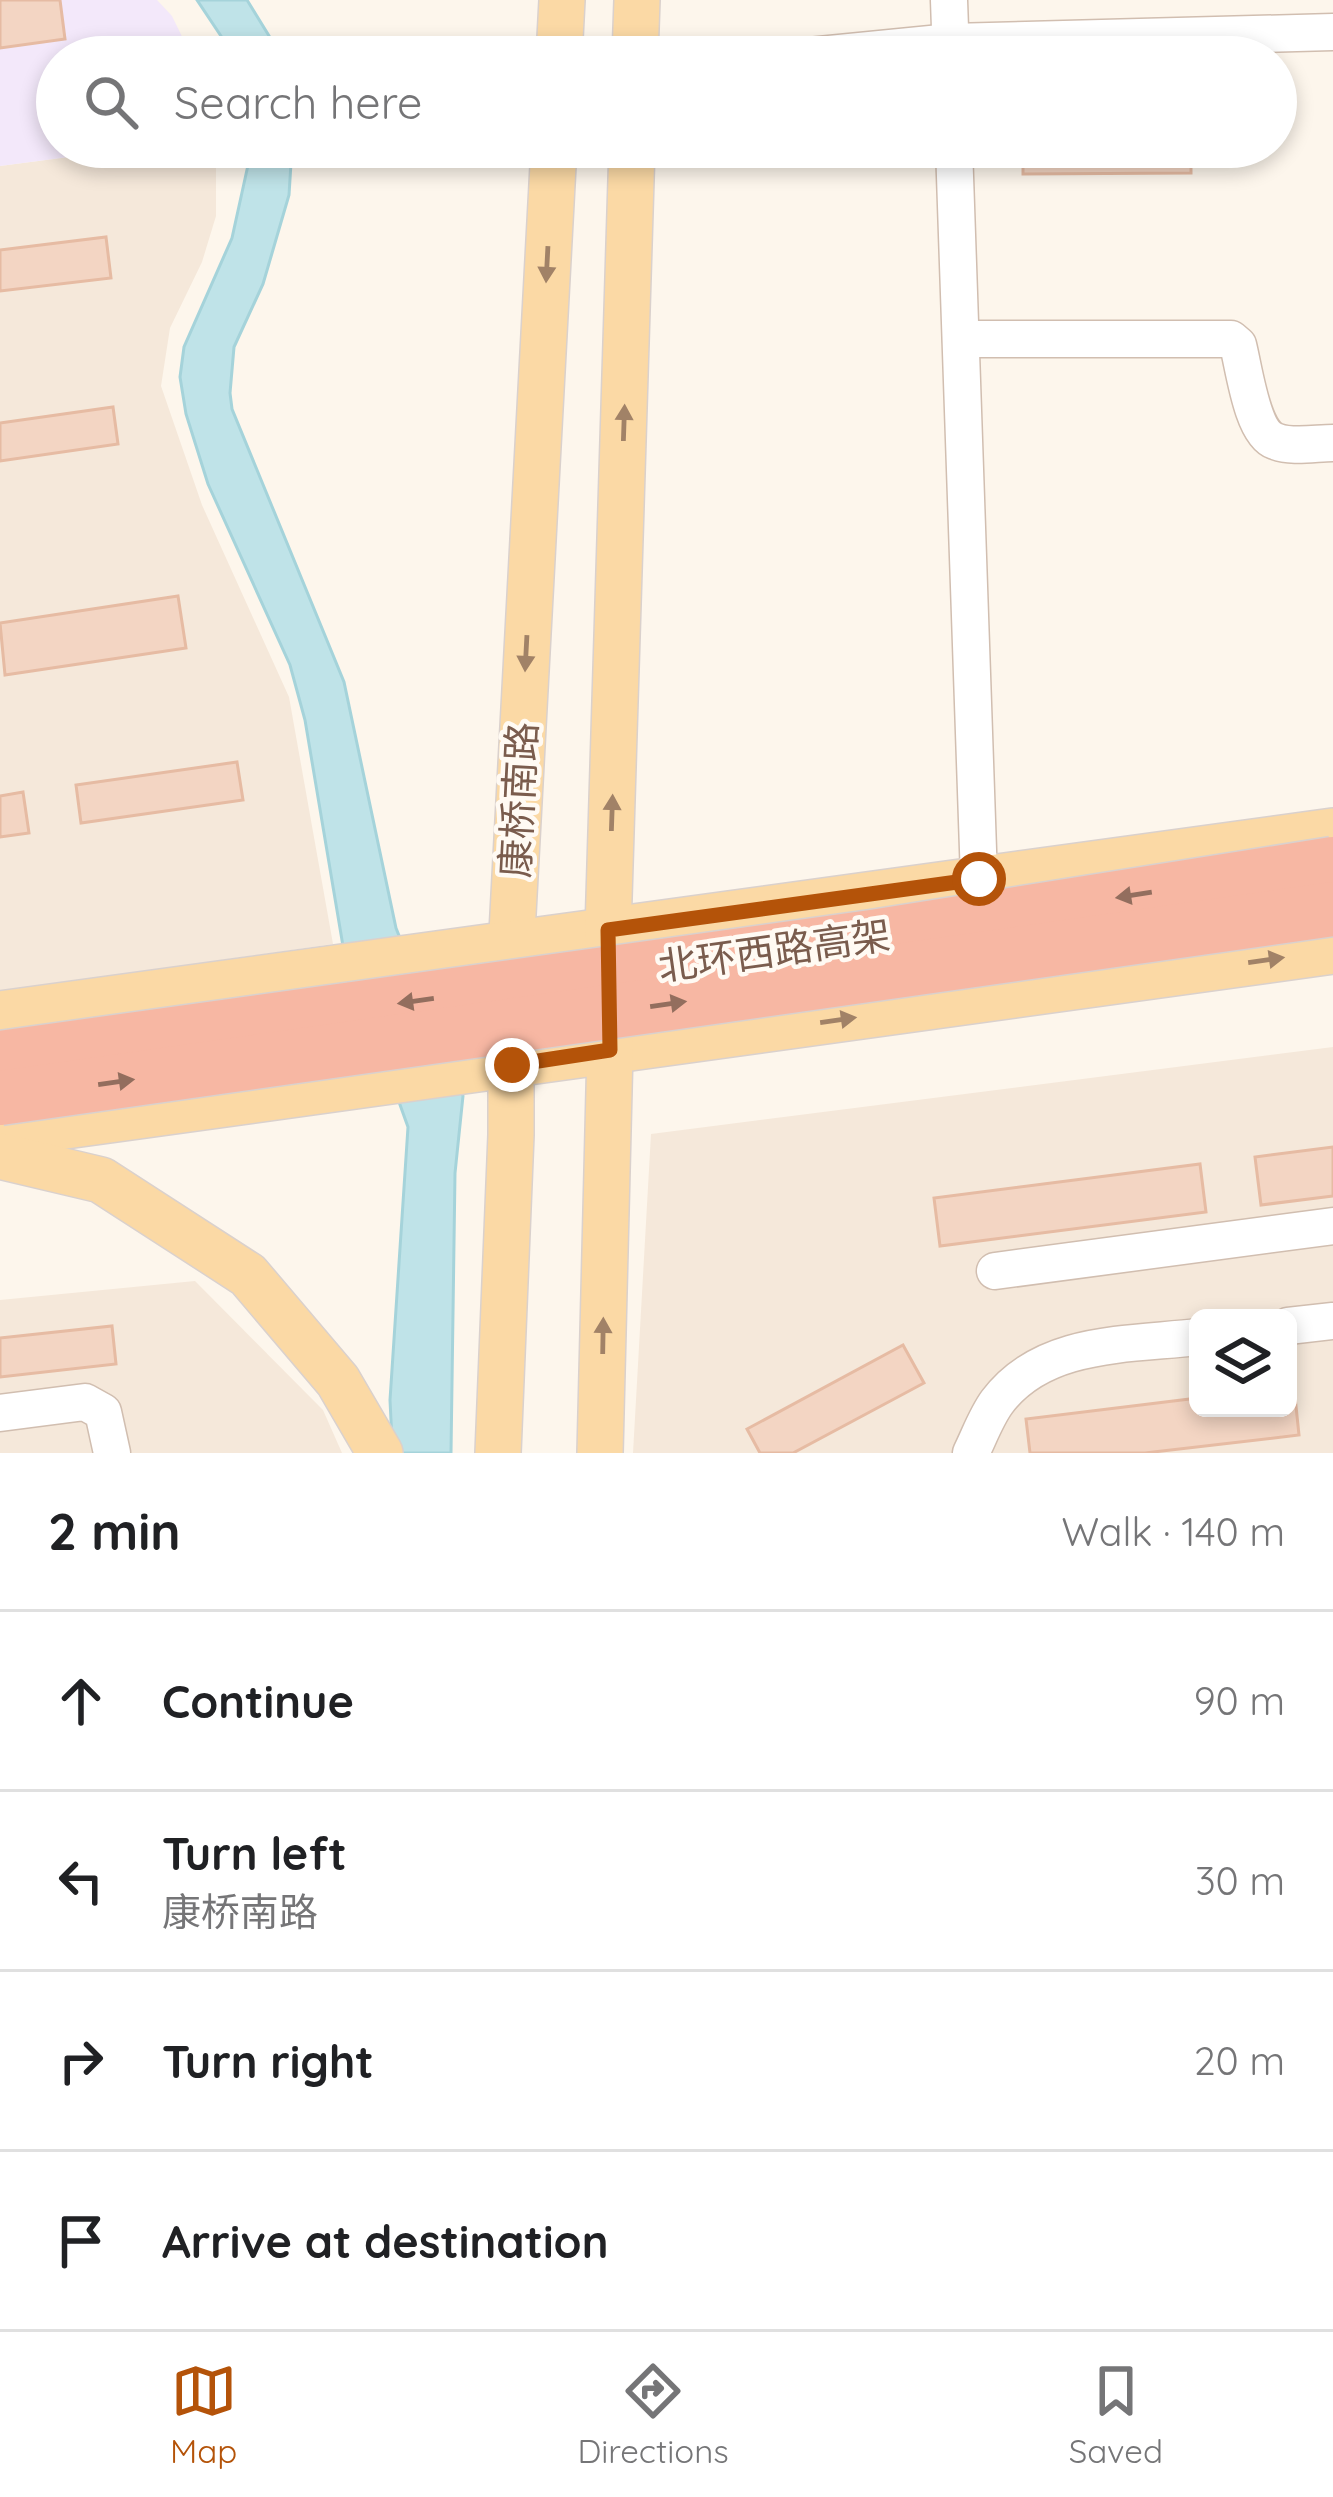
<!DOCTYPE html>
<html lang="en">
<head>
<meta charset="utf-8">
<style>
  :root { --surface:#fff; --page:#f6f6f6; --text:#202124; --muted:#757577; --line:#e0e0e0; --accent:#b45309 }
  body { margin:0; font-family:Quicksand,"Noto Sans SC",sans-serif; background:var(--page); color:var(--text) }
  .controls { position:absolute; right:36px; bottom:36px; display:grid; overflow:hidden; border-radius:18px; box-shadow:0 6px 18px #0003 }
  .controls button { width:108px; height:108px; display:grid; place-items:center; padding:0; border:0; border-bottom:3px solid var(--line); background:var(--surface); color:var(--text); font:60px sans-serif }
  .stop { position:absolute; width:36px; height:36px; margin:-27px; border:9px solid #b45309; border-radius:50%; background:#fff }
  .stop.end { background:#b45309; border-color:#fff; box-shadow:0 3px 12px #0008 }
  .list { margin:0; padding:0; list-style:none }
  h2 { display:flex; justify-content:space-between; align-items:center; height:156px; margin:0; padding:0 48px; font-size:51px }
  h2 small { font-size:39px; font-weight:400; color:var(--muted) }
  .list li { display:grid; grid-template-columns:78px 1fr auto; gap:36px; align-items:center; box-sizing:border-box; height:180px; padding:0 48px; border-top:3px solid var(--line) }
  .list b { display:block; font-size:45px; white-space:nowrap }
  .list p { margin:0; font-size:39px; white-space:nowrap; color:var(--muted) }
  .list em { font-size:39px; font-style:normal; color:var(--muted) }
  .icon { flex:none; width:66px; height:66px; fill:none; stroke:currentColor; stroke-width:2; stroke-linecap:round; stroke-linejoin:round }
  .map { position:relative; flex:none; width:1333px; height:1453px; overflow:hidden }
  .search { position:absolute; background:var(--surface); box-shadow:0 6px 18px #0003; left:36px; right:36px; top:36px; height:132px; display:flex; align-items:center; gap:30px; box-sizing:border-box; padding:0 42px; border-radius:66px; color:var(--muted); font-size:45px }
  .sheet { height:876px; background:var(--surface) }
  nav { display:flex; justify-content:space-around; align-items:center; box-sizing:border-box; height:168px; border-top:3px solid var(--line); background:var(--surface); font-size:33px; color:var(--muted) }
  nav a { display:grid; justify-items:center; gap:6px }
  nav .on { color:var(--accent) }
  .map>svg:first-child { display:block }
</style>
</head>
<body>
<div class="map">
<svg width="1333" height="1453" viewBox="0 0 1333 1453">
  <rect width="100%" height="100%" fill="#fdf6ec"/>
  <!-- residential -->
  <g fill="#f5e8da" fill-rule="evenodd">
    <polygon points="145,147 216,147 216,216 202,262 170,328 161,386 202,505 289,697 333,944 0,992 0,166"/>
    <path d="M1333 1047V1453H633L651 1134ZM1198 1318H1288V1408H1198Z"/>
    <polygon points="195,1281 323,1410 342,1453 0,1453 0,1300"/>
  </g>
  <!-- education -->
  <polygon fill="#f3e8fa" points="0,0 157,0 172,16 192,57 57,57 57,147 145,147 0,166"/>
  <!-- water -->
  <g fill="#bfe3e8" stroke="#a5d3da" stroke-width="3">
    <polygon points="197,0 247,0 282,57 235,57"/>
    <polygon points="252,147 292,147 289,195 263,284 234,347 230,393 232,409 344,682 396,928 463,1096 455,1173 451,1453 397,1453 392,1441 390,1400 408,1127 343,946 305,720 290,665 208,484 186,414 180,377 184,347 232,238"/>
  </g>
  <!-- building -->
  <g fill="#f3d5c3" stroke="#e6bba3" stroke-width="3">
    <polygon points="0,0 60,0 65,39 0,48"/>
    <polygon points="1023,147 1191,147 1191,173 1023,174"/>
    <polygon points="106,237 111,278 0,291 0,250"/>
    <polygon points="113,407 118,444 0,461 0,423"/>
    <polygon points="178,596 186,648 5,675 0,623"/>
    <polygon points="237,762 243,800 81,823 76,785"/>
    <polygon points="23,792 29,833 0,837 0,796"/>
    <polygon points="1333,1147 1333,1196 1261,1205 1255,1157"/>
    <polygon points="1200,1164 1206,1212 940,1246 934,1198"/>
    <polygon points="112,1326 116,1364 0,1377 0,1338"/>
    <polygon points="903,1345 924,1383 793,1453 760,1453 747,1429"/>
    <polygon points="1294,1387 1299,1435 1145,1453 1030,1453 1026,1419 1198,1398 1198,1408 1288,1408 1288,1388"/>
  </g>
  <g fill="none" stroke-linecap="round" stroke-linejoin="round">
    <defs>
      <g id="minor">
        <polyline points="949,0 951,57"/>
        <polyline points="799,57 951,42 1333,32"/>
        <polyline points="954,147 979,879"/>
        <path d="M961 339H1231L1238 345C1244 368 1252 433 1275 441 1291 448 1316 443 1333 443"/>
        <polyline points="995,1271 1333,1226"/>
        <polyline points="1288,1326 1333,1321"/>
        <polyline points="0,1413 85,1402 103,1412 112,1453"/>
        <path d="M971 1453C979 1437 986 1417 997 1402 1043 1340 1129 1345 1198 1337"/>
      </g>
      <g id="major">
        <polyline points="559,57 562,0"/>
        <polyline points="635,57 637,0"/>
        <polyline points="510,970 554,147"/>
        <polyline points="0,1014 1333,831"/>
        <polyline points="0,1135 1333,951"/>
        <polyline points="0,1156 101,1180 248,1275 338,1381 380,1453"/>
        <polyline points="498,1453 511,1135 511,1036"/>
        <polyline points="600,1453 610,1050 608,930 632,147"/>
      </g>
    </defs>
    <!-- minor casing -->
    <use href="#minor" stroke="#d1beb0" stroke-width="39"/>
    <!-- major casing -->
    <use href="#major" stroke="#dad1cd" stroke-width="48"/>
    <!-- minor -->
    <use href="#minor" stroke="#fff" stroke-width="36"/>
    <!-- major -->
    <use href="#major" stroke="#fbd9a5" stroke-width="45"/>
    <defs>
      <g id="highway-bridge">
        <polyline points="0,1058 872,937 1333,864"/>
        <polyline points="0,1098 1333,909"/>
      </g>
    </defs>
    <!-- highway-bridge casing -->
    <use href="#highway-bridge" stroke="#dad1cd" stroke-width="57" stroke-linecap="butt"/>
    <!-- highway-bridge -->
    <use href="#highway-bridge" stroke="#f7b7a3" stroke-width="54"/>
  </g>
  <!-- one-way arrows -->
  <defs><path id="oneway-solid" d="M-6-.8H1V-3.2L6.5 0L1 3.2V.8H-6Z" transform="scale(3)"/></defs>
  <g fill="#a18267">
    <use href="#oneway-solid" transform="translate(547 264) rotate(93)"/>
    <use href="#oneway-solid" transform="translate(624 423) rotate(-88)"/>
    <use href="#oneway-solid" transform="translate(526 653) rotate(93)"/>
    <use href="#oneway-solid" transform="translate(612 813) rotate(-88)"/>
    <use href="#oneway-solid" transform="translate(1266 960) rotate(-8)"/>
    <use href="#oneway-solid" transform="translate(838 1020) rotate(-8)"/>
    <use href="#oneway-solid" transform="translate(603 1336) rotate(-89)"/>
  </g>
  <g fill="#936e5e">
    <use href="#oneway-solid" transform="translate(1134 895) rotate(171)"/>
    <use href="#oneway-solid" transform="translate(416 1001) rotate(172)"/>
    <use href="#oneway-solid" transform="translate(668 1004) rotate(-8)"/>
    <use href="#oneway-solid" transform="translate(116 1082) rotate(-8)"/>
  </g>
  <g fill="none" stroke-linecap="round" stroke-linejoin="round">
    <!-- route -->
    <polyline stroke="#b45309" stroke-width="15" points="512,1065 610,1050 608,930 979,879"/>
  </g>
  <g text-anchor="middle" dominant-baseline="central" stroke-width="9" stroke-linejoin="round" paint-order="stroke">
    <!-- street labels -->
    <g font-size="39" fill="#7a5c4d" stroke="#fffaf3">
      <text transform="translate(518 800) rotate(-87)">康桥南路</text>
      <text transform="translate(774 950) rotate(-8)">北环西路高架</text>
    </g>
  </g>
</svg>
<div class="controls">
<button><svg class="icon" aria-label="layers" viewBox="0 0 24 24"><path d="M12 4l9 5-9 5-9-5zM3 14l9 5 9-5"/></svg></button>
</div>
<div class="stop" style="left:979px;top:879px"></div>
<div class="stop end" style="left:512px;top:1065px"></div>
<div class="search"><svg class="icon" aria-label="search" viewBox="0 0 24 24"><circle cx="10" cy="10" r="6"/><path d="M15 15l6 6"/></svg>Search here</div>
</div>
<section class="sheet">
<h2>2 min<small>Walk · 140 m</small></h2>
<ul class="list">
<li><svg class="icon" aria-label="ahead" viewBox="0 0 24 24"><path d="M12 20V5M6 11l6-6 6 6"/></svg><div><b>Continue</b></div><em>90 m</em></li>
<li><svg class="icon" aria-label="left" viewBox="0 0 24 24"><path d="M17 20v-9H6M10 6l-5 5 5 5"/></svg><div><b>Turn left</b><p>康桥南路</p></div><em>30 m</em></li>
<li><svg class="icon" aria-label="right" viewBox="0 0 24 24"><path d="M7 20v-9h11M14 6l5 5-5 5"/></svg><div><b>Turn right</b></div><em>20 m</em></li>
<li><svg class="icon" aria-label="arrive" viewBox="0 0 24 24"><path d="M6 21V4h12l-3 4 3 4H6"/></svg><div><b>Arrive at destination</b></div></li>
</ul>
</section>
<nav>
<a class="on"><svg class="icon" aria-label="map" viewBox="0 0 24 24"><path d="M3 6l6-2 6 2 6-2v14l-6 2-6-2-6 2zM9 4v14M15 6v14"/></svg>Map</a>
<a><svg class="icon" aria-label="directions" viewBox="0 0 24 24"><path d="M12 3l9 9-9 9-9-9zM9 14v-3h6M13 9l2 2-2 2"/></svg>Directions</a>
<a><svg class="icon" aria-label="saved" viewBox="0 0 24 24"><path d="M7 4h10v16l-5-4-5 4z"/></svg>Saved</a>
</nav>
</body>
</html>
